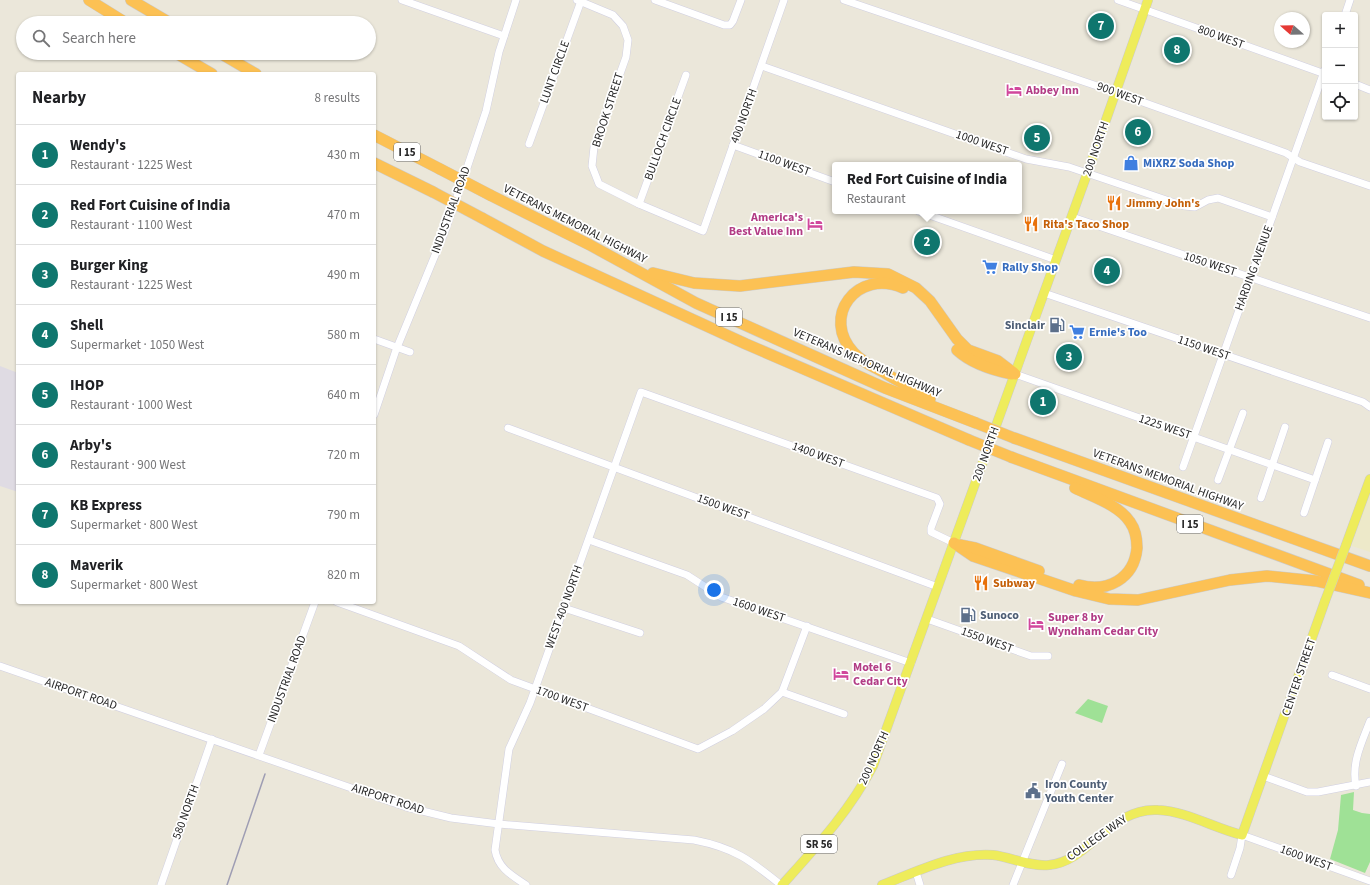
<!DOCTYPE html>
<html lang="en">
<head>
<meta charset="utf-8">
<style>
  :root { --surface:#fff; --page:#f6f6f6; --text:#202124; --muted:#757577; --line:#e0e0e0; --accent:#0f766e }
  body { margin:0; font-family:"Source Sans 3",sans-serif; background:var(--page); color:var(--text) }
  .controls { position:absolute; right:12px; top:12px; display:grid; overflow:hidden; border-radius:4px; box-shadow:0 1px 3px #0004 }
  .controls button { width:36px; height:36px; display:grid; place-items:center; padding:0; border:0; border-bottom:1px solid var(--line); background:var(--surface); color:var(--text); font:20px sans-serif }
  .compass { position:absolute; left:1274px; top:12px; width:36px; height:36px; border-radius:50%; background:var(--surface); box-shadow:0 1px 3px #0004; rotate:290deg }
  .you { position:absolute; left:714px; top:590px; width:14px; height:14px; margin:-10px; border:3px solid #fff; border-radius:50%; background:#1a73e8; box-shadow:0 0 0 6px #1a73e833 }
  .badge { display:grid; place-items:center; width:26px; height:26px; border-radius:50%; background:var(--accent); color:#fff; font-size:13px; font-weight:700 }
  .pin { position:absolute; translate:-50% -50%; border:2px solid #fff; box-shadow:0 1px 4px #0006 }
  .popup { position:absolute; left:832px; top:162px; width:190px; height:52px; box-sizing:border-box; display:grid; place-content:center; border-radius:4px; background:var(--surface); filter:drop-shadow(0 1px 3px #0005); font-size:13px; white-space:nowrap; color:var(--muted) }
  .popup b { font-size:15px; color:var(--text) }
  .popup::after { content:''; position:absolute; left:50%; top:100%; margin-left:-8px; border:8px solid transparent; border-top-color:var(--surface) }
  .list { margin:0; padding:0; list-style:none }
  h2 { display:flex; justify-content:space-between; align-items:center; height:52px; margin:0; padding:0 16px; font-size:17px }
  h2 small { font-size:13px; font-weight:400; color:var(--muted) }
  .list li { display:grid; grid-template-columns:26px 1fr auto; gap:12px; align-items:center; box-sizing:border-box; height:60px; padding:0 16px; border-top:1px solid var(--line) }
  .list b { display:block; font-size:15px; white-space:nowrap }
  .list p { margin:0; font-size:13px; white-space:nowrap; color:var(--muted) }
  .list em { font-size:13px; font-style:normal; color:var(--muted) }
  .icon { flex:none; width:22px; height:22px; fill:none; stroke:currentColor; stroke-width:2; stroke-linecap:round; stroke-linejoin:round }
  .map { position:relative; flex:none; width:1370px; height:885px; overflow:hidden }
  .search { position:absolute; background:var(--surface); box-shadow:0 1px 3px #0004; left:16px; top:16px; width:360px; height:44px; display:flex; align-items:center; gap:10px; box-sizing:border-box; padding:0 14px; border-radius:22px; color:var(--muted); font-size:15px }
  .panel { position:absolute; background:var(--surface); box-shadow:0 1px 3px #0004; left:16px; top:72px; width:360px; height:532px; border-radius:4px }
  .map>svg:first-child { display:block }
</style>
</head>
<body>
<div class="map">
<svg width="1370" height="885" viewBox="0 0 1370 885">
  <rect width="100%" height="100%" fill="#ebe7da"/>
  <!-- industrial -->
  <polygon fill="#dfdbe3" points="0,366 18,373 18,492 0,486"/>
  <!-- education -->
  <polygon fill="#ede9c9" points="1370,486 1370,552 1349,545"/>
  <!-- green -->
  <g fill="#9fe196">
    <polygon points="1088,699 1108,706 1102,723 1075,713"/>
    <polygon points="1354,792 1353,810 1362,813 1370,814 1370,862 1365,873 1330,859 1338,830 1341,795"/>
  </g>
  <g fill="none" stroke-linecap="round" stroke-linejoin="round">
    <defs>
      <g id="minor">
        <polyline points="402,0 504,36"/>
        <polyline points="577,0 613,15 623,26 628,40 626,57 594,147 592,166 599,184 639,204 703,231 784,0"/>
        <polyline points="655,0 724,25 730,25 733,21 741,0"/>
        <polyline points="844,0 1103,88 1286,153 1300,162 1370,186"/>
        <polyline points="1118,0 1325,74"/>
        <polyline points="1345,15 1350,0"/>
        <polyline points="762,66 1026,159 1069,167 1184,206 1195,207 1208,200 1218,198 1272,217"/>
        <polyline points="1355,84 1370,90"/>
        <polyline points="529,144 581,1"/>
        <polyline points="733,145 835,182"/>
        <polyline points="639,204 686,75"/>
        <polyline points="918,211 1056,260"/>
        <polyline points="1072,217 1370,318"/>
        <polyline points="1044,293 1363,402 1370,407"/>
        <polyline points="374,339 410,352"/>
        <polyline points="1015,374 1315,480"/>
        <polyline points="374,415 396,350 445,231 467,168 486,111 499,52 516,0"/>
        <polyline points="508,428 938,587"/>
        <polyline points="1183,467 1325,69"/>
        <polyline points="1218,480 1243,413"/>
        <polyline points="1261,498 1285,427"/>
        <polyline points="1304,513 1328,442"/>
        <polyline points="589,540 687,575 721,597 911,663"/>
        <polyline points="337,602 459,646 511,680 698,749 732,731 764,709 782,692 807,626"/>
        <polyline points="564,608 640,633"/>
        <polyline points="927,619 1031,656 1048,656"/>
        <path d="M0 666 406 807 451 818 499 824 694 840C735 848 750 860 781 885"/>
        <polyline points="1332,675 1370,689"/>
        <polyline points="782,692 844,714"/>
        <polyline points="259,755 315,602"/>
        <polyline points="1263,776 1307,792 1318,792 1370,782"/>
        <path d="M1356 786C1351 763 1362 742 1370 721"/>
        <polyline points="916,872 920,885"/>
        <polyline points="1231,875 1240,848 1242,835 1370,881"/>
        <polyline points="161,885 212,739"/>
        <path d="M526 885C511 875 498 868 495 850L509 749 530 703 641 392 937 498 940 504 931 528V532L954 543"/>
        <polyline points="1013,885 1062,764"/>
      </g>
      <g id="major">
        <polyline points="1346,545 1370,479"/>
        <path d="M782 885C816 847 849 812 873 766L1087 174 1148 0"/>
        <path d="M882 885C916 872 955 852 993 855 1011 857 1030 867 1049 865 1089 862 1110 807 1158 810 1186 811 1214 828 1242 835L1325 601"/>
      </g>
      <g id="highway">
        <polyline points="89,0 126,23"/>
        <polyline points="131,0 170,23"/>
        <polyline points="176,53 212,74"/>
        <polyline points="220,53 256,74"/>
        <polyline points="374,135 440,169"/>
        <polyline points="374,163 433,192"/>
        <polyline points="490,195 590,245 696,303 885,388 976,423"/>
        <polyline points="482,218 543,251 746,344 969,440"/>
        <polyline points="653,273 694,283 740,286 854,272 888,274 916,288 930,301 957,339 968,350 998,361 1015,374"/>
        <path d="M903 288C857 268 820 317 854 353 862 362 874 367 885 373 900 382 915 390 930 399"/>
        <path d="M957 350C972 364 992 370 1012 374"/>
        <polyline points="1014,438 1370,566"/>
        <polyline points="1011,457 1359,585"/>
        <path d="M1075 488C1093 497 1119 505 1130 522 1135 529 1137 540 1137 548 1134 579 1107 593 1079 585"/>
        <polyline points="954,543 973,556 1076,591 1109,599 1138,600 1230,580 1267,576 1316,581 1370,593"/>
        <polyline points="960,545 975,548 1039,571"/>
      </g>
    </defs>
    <!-- minor casing -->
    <use href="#minor" stroke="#d0cfe1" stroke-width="8"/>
    <!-- major casing -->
    <use href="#major" stroke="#cbcbcb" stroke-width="10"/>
    <!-- highway casing -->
    <use href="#highway" stroke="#cbcbcb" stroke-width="12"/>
    <!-- minor -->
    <use href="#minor" stroke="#fff" stroke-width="7"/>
    <!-- major -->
    <use href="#major" stroke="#eeec5b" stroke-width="9"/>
    <!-- highway -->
    <use href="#highway" stroke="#fcc154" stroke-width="11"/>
    <!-- rail -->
    <polyline stroke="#9e9db3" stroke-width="1.5" points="227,885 265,774"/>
    <defs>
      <polyline id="major-bridge" points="1325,601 1346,545"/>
      <g id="highway-bridge">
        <polyline points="440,169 490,195"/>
        <polyline points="433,192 482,218"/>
        <polyline points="976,423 1014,438"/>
        <polyline points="969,440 1011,457"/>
      </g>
    </defs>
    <!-- major-bridge casing -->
    <use href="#major-bridge" stroke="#cbcbcb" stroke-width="10" stroke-linecap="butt"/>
    <!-- highway-bridge casing -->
    <use href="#highway-bridge" stroke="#cbcbcb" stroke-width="12" stroke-linecap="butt"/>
    <!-- major-bridge -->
    <use href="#major-bridge" stroke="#eeec5b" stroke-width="9"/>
    <!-- highway-bridge -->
    <use href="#highway-bridge" stroke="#fcc154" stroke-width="11"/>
  </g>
  <!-- icons -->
  <defs>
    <symbol id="hotel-bare" viewBox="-9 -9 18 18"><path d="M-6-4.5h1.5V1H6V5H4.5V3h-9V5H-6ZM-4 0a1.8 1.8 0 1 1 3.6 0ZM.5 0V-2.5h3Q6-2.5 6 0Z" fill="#d1479c" stroke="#fff" stroke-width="2.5" paint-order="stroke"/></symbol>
    <symbol id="shop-bare" viewBox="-9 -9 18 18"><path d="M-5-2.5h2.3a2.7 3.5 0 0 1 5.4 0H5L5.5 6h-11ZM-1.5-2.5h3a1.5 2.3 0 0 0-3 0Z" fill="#3f7fe0" stroke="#fff" stroke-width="2.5" paint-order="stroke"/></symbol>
    <symbol id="restaurant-bare" viewBox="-9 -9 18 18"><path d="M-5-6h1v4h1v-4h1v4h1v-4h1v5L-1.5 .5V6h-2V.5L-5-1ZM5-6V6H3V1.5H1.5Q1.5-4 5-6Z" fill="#e8710a" stroke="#fff" stroke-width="2.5" paint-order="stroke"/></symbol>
    <symbol id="supermarket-bare" viewBox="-9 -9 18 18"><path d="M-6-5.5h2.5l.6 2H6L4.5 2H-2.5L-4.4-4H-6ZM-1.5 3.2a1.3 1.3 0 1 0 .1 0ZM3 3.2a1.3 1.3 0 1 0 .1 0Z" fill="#3f7fe0" stroke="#fff" stroke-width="2.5" paint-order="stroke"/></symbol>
    <symbol id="fuel-bare" viewBox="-9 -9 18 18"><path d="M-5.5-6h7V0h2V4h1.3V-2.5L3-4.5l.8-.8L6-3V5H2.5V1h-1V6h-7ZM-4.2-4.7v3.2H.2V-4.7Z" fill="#5c6f8a" stroke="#fff" stroke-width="2.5" paint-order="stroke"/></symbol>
    <symbol id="civic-bare" viewBox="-9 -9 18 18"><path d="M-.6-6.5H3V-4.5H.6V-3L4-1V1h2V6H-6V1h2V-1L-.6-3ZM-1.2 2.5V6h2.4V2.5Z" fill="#5c6f8a" stroke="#fff" stroke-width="2.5" paint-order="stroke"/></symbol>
  </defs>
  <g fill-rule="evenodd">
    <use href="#hotel-bare" x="1003" y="79" width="22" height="22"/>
    <use href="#shop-bare" x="1120" y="152" width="22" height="22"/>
    <use href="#restaurant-bare" x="1103" y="192" width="22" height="22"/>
    <use href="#hotel-bare" x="804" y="213" width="22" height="22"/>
    <use href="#restaurant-bare" x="1020" y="213" width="22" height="22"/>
    <use href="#supermarket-bare" x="979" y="256" width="22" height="22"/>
    <use href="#fuel-bare" x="1046" y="314" width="22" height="22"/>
    <use href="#supermarket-bare" x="1066" y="321" width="22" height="22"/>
    <use href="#restaurant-bare" x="970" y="572" width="22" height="22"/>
    <use href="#fuel-bare" x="957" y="604" width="22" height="22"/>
    <use href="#hotel-bare" x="1025" y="613" width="22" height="22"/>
    <use href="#hotel-bare" x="830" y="663" width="22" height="22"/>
    <use href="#civic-bare" x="1022" y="780" width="22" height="22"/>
  </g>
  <g text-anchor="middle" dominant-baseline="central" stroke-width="3.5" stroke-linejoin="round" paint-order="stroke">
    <!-- shield labels -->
    <g fill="#fff" stroke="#686868" stroke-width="1">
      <rect x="394" y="143" width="26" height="18" rx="3"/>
      <rect x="716" y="308" width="26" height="18" rx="3"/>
      <rect x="1177" y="515" width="26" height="18" rx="3"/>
      <rect x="801" y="835" width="36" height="18" rx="3"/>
    </g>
    <g font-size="11" font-weight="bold" fill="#282828">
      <text x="407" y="152">I 15</text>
      <text x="729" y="317">I 15</text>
      <text x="1190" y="524">I 15</text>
      <text x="819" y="844">SR 56</text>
    </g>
    <!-- street labels -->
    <g font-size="12" fill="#282828" stroke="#fff">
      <text transform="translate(1221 37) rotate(20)">800 WEST</text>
      <text transform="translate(555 72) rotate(-70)">LUNT CIRCLE</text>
      <text transform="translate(1120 94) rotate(20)">900 WEST</text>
      <text transform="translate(608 110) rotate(-72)">BROOK STREET</text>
      <text transform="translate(744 116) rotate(-70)">400 NORTH</text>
      <text transform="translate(663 139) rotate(-70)">BULLOCH CIRCLE</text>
      <text transform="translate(982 143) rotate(19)">1000 WEST</text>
      <text transform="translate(1096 149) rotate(-71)">200 NORTH</text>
      <text transform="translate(784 163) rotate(20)">1100 WEST</text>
      <text transform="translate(451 210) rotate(-70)">INDUSTRIAL ROAD</text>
      <text transform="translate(575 224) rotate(27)">VETERANS MEMORIAL HIGHWAY</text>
      <text transform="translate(1210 264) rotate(18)">1050 WEST</text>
      <text transform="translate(1254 268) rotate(-70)">HARDING AVENUE</text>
      <text transform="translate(1204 348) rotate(19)">1150 WEST</text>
      <text transform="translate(867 363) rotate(23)">VETERANS MEMORIAL HIGHWAY</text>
      <text transform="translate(1165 427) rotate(19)">1225 WEST</text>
      <text transform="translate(986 454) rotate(-70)">200 NORTH</text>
      <text transform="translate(818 455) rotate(20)">1400 WEST</text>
      <text transform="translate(1168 480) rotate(20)">VETERANS MEMORIAL HIGHWAY</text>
      <text transform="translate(723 507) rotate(20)">1500 WEST</text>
      <text transform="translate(564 607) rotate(-70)">WEST 400 NORTH</text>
      <text transform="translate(759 610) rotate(19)">1600 WEST</text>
      <text transform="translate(987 640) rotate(20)">1550 WEST</text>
      <text transform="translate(1299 677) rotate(-71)">CENTER STREET</text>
      <text transform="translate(287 679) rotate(-70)">INDUSTRIAL ROAD</text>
      <text transform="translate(81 694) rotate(19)">AIRPORT ROAD</text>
      <text transform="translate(562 699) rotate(20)">1700 WEST</text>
      <text transform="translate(874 758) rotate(-66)">200 NORTH</text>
      <text transform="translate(388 799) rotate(18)">AIRPORT ROAD</text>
      <text transform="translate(186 812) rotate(-70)">580 NORTH</text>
      <text transform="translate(1097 838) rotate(-35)">COLLEGE WAY</text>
      <text transform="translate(1306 858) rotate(20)">1600 WEST</text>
    </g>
    <!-- hotel labels -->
    <g font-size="12" font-weight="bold" fill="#b23c85" stroke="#fff" text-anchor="start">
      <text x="1026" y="90">Abbey Inn</text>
      <text x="803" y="217" text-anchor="end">America's<tspan x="803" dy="14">Best Value Inn</tspan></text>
      <text x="1048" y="617">Super 8 by<tspan x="1048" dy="14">Wyndham Cedar City</tspan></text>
      <text x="853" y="667">Motel 6<tspan x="853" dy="14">Cedar City</tspan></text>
    </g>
    <!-- shop labels -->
    <g font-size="12" font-weight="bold" fill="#366cbe" stroke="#fff" text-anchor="start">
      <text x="1143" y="163">MiXRZ Soda Shop</text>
      <text x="1002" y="267">Rally Shop</text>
      <text x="1089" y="332">Ernie's Too</text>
    </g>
    <!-- food labels -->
    <g font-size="12" font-weight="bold" fill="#c56008" stroke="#fff" text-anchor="start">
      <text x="1126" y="203">Jimmy John's</text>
      <text x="1043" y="224">Rita's Taco Shop</text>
      <text x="993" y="583">Subway</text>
    </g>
    <!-- service labels -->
    <g font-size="12" font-weight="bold" fill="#4e5e75" stroke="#fff" text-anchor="start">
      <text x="1045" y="325" text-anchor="end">Sinclair</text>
      <text x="980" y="615">Sunoco</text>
      <text x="1045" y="784">Iron County<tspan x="1045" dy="14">Youth Center</tspan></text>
    </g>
  </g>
</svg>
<div class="controls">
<button>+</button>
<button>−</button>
<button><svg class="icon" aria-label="locate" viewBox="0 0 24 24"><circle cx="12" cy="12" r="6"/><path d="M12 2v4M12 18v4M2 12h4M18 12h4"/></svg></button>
</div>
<svg class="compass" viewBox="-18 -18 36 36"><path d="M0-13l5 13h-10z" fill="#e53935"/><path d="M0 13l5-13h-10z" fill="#757577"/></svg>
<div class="you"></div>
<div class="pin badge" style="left:1043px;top:402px">1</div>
<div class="pin badge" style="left:927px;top:242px">2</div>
<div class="popup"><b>Red Fort Cuisine of India</b>Restaurant</div>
<div class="pin badge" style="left:1069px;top:357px">3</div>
<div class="pin badge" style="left:1107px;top:271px">4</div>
<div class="pin badge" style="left:1037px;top:138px">5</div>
<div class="pin badge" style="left:1138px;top:132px">6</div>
<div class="pin badge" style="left:1101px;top:26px">7</div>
<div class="pin badge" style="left:1177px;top:50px">8</div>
<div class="search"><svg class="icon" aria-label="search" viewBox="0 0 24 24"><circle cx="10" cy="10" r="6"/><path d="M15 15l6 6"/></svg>Search here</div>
<section class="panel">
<h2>Nearby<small>8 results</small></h2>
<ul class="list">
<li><span class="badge">1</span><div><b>Wendy's</b><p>Restaurant · 1225 West</p></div><em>430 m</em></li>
<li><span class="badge">2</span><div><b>Red Fort Cuisine of India</b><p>Restaurant · 1100 West</p></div><em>470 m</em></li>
<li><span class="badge">3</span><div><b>Burger King</b><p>Restaurant · 1225 West</p></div><em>490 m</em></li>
<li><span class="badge">4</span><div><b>Shell</b><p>Supermarket · 1050 West</p></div><em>580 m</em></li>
<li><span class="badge">5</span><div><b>IHOP</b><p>Restaurant · 1000 West</p></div><em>640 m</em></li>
<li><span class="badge">6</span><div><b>Arby's</b><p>Restaurant · 900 West</p></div><em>720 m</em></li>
<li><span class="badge">7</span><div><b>KB Express</b><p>Supermarket · 800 West</p></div><em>790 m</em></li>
<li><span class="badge">8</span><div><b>Maverik</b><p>Supermarket · 800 West</p></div><em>820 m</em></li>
</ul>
</section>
</div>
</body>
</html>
